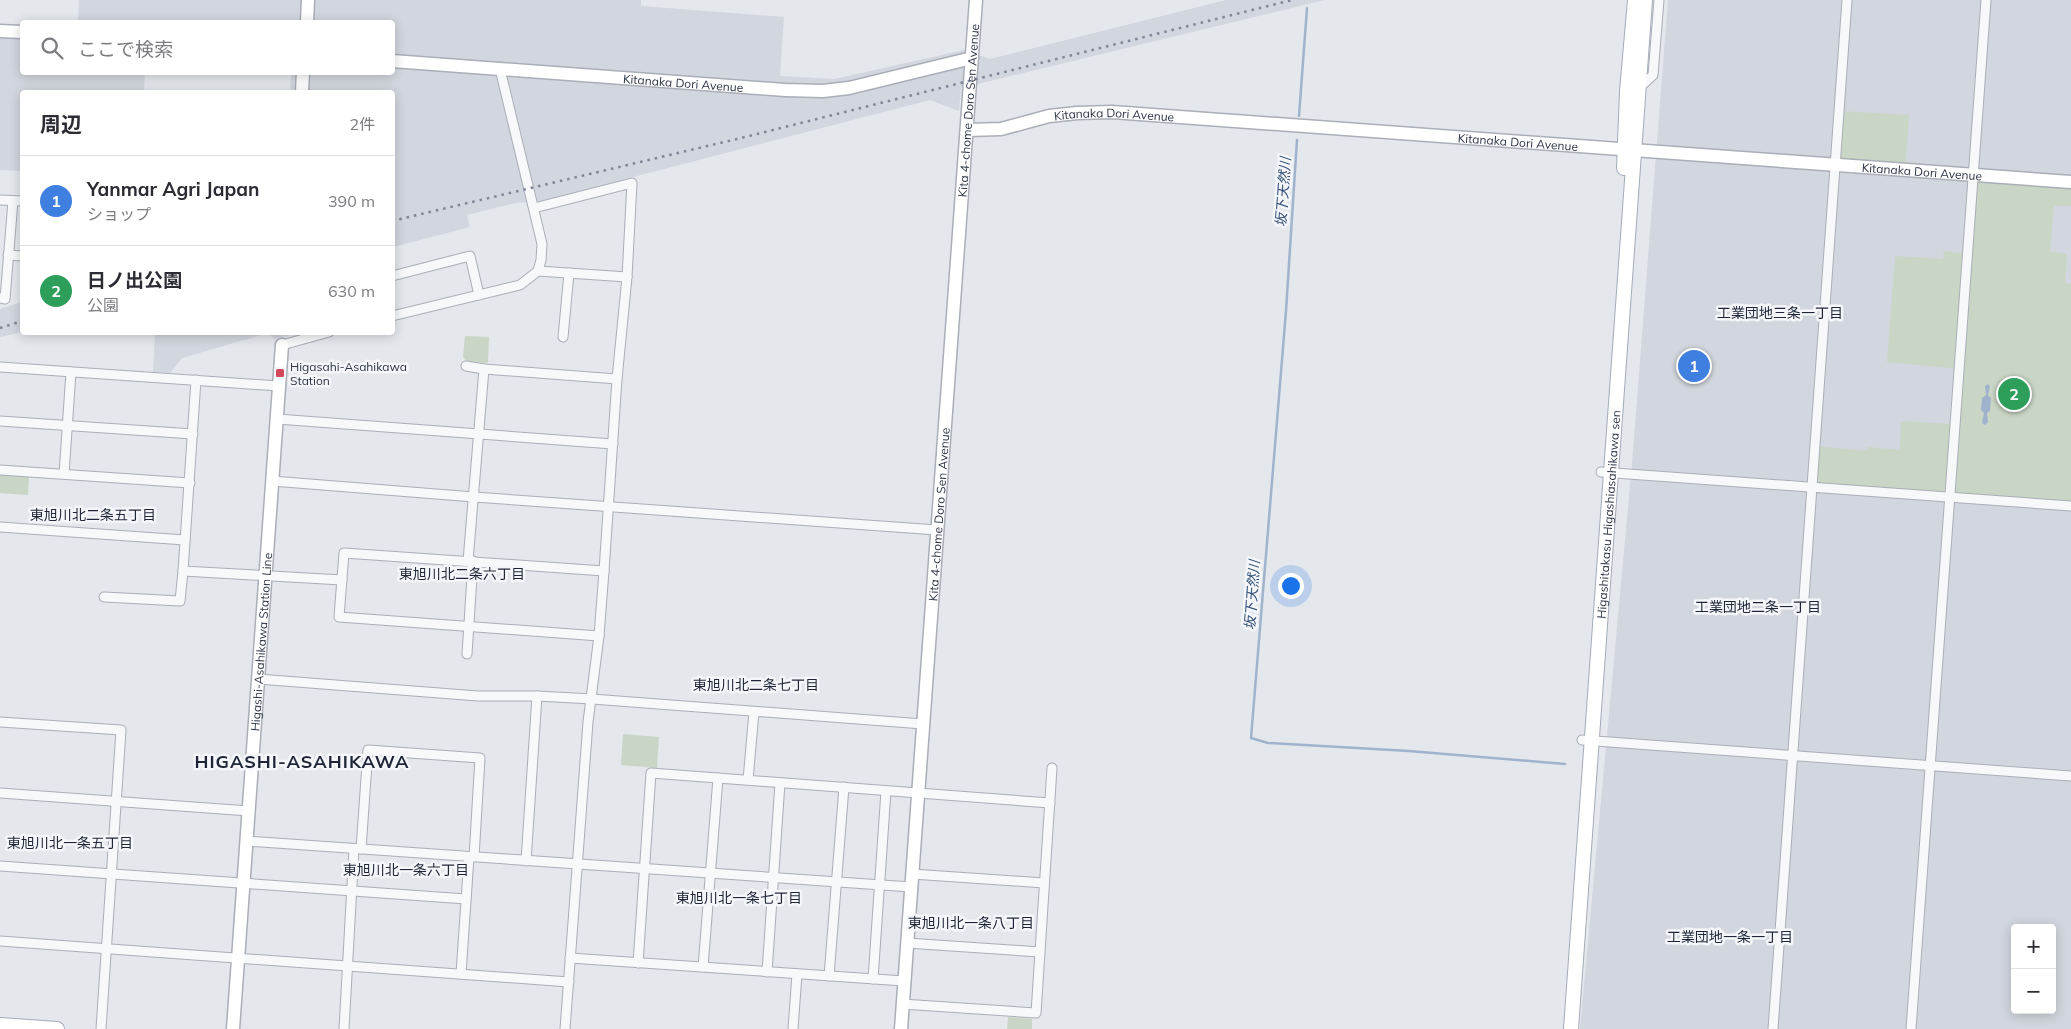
<!DOCTYPE html>
<html lang="ja">
<head>
<meta charset="utf-8">
<style>
  :root { --surface:#fff; --page:#f2f2f3; --text:#2b2b33; --muted:#7c7c81; --line:#e1e1e2; --accent:#1a73e8 }
  body { margin:0; font-family:Mulish,"Noto Sans JP",sans-serif; background:var(--page); color:var(--text) }
  .controls { position:absolute; right:15px; bottom:15px; display:grid; overflow:hidden; border-radius:5px; box-shadow:0 2px 12px #0003 }
  .controls button { width:45px; height:45px; display:grid; place-items:center; padding:0; border:0; border-bottom:1px solid var(--line); background:var(--surface); color:var(--text); font:25px sans-serif }
  .you { position:absolute; left:1290px; top:585px; width:18px; height:18px; margin:-12px; border:4px solid #fff; border-radius:50%; background:#1a73e8; box-shadow:0 0 0 8px #1a73e833 }
  .badge { display:grid; place-items:center; width:32px; height:32px; border-radius:50%; background:var(--accent); color:#fff; font-size:16px; font-weight:700 }
  .pin { position:absolute; translate:-50% -50%; border:2px solid #fff; box-shadow:0 1px 5px #0006 }
  .list { margin:0; padding:0; list-style:none }
  h2 { display:flex; justify-content:space-between; align-items:center; height:65px; margin:0; padding:0 20px; font-size:21px }
  h2 small { font-size:16px; font-weight:400; color:var(--muted) }
  .list li { display:grid; grid-template-columns:32px 1fr auto; gap:15px; align-items:center; box-sizing:border-box; height:90px; padding:0 20px; border-top:1px solid var(--line) }
  .list b { display:block; font-size:19px; white-space:nowrap }
  .list p { margin:0; font-size:16px; white-space:nowrap; color:var(--muted) }
  .list em { font-size:16px; font-style:normal; color:var(--muted) }
  .icon { flex:none; width:28px; height:28px; fill:none; stroke:currentColor; stroke-width:2; stroke-linecap:round; stroke-linejoin:round }
  .map { position:relative; flex:none; width:2071px; height:1029px; overflow:hidden }
  .search { position:absolute; background:var(--surface); box-shadow:0 2px 12px #0003; left:20px; top:20px; width:375px; height:55px; display:flex; align-items:center; gap:12px; box-sizing:border-box; padding:0 18px; border-radius:5px; color:var(--muted); font-size:19px }
  .panel { position:absolute; background:var(--surface); box-shadow:0 2px 12px #0003; left:20px; top:90px; width:375px; height:245px; border-radius:5px }
  .map>svg:first-child { display:block }
</style>
</head>
<body>
<div class="map">
<svg width="2071" height="1029" viewBox="0 0 2071 1029">
  <rect width="100%" height="100%" fill="#e4e7ec"/>
  <!-- built -->
  <g fill="#d2d6de" fill-rule="evenodd">
    <polygon points="79,0 641,0 641,6 784,17 780,76 834,79 964,50 990,59 1226,0 1325,0 961,88 959,111 930,100 541,201 515,203 467,215 470,227 393,247 392,92 290,92 291,73 392,72 392,22 78,22"/>
    <path d="M1668 0H2071V1029H1580L1632 464ZM2015 928H2052V1010H2015Z"/>
    <polygon points="0,36 22,38 22,72 145,73 144,92 22,92 22,171 0,170"/>
    <polygon points="22,302 22,332 0,337 0,309"/>
    <polygon points="155,333 292,332 293,334 275,339 268,333 182,358 170,373 153,372"/>
  </g>
  <!-- green -->
  <g fill="#c9d6c5">
    <polygon points="1839,111 1909,115 1905,170 1835,165"/>
    <polygon points="1973,175 2071,182 2071,206 2054,206 2050,251 2067,254 2065,283 2071,284 2071,506 1817,488 1812,479 1815,446 1867,451 1868,447 1900,450 1901,421 1955,424 1959,369 1887,362 1895,256 1943,259 1944,251 1968,254"/>
    <polygon points="465,336 489,337 488,363 468,362 463,357"/>
    <polygon points="0,474 29,476 28,495 0,493"/>
    <polygon points="623,734 659,737 657,768 621,765"/>
    <polygon points="1008,1017 1032,1019 1032,1029 1007,1029"/>
  </g>
  <!-- water -->
  <polygon fill="#9fb4cc" points="1988,384 1990,386 1988,395 1991,398 1990,411 1987,413 1988,422 1985,425 1982,423 1984,413 1981,410 1982,398 1986,395 1985,386"/>
  <g fill="none" stroke-linecap="round" stroke-linejoin="round">
    <!-- stream -->
    <g stroke="#9fb4cc" stroke-width="2.5">
      <polyline points="1299,116 1307,8"/>
      <polyline points="1297,140 1286,311 1251,738 1268,743 1409,751 1565,764"/>
    </g>
    <defs>
      <g id="street">
        <polyline points="1639,88 1653,75 1659,0"/>
        <polyline points="0,200 22,201"/>
        <polyline points="534,208 632,183 627,277 617,379 604,571 599,636 588,722 565,1029"/>
        <polyline points="8,255 22,256"/>
        <polyline points="538,271 627,277"/>
        <polyline points="392,276 470,256 479,295"/>
        <polyline points="0,298 5,299 13,201"/>
        <polyline points="392,316 520,285 538,271 541,260 542,244 500,69"/>
        <polyline points="563,337 569,273"/>
        <polyline points="282,345 329,332"/>
        <polyline points="466,366 484,369 617,379"/>
        <polyline points="0,367 279,386"/>
        <polyline points="196,380 183,571 342,580"/>
        <polyline points="277,419 613,444"/>
        <polyline points="0,421 193,434"/>
        <polyline points="0,470 190,483"/>
        <polyline points="1601,472 2071,506"/>
        <polyline points="64,474 71,372"/>
        <polyline points="272,481 474,497 937,530"/>
        <polyline points="0,527 185,540"/>
        <polyline points="468,561 484,369"/>
        <polyline points="104,597 180,601 183,571"/>
        <polyline points="599,636 339,617 344,553 604,571"/>
        <polyline points="467,654 473,561"/>
        <polyline points="258,679 478,696 537,696 592,699 923,724"/>
        <polyline points="0,722 121,730 101,1029"/>
        <polyline points="1582,740 2071,776"/>
        <polyline points="748,780 754,712"/>
        <polyline points="0,793 249,811"/>
        <polyline points="246,841 911,887"/>
        <polyline points="361,849 368,750 480,758 474,857"/>
        <polyline points="526,861 537,696"/>
        <polyline points="0,866 466,899"/>
        <polyline points="912,874 1044,883"/>
        <polyline points="0,941 569,982"/>
        <polyline points="907,943 1040,952"/>
        <polyline points="570,958 904,981"/>
        <polyline points="638,963 651,773 1050,803"/>
        <polyline points="703,967 718,778"/>
        <polyline points="767,972 780,783"/>
        <polyline points="461,974 469,857"/>
        <polyline points="829,976 844,787"/>
        <polyline points="873,979 886,791"/>
        <polyline points="902,1004 1036,1013 1052,768"/>
        <polyline points="344,1029 354,849"/>
        <polyline points="793,1029 797,974"/>
        <polyline points="1773,1029 1847,0"/>
        <polyline points="1911,1029 1986,0"/>
      </g>
      <g id="secondary">
        <polyline points="307,22 308,0"/>
        <polyline points="0,31 22,32"/>
        <path id="s1" d="M392 61 785 90 823 91 849 88 972 58"/>
        <polyline points="302,92 303,72"/>
        <path id="s2" d="M967 130 1001 129 1049 116 1077 113 1112 112 2071 182"/>
        <path id="s3" d="M233 1029 282 345"/>
        <path id="s4" d="M901 1029 976 0"/>
      </g>
      <g id="primary">
        <polyline points="1624,168 1627,91 1635,0"/>
        <polyline points="0,1025 57,1029"/>
        <path id="s5" d="M1571 1029 1645 0"/>
      </g>
    </defs>
    <!-- street casing -->
    <use href="#street" stroke="#a9aeb7" stroke-width="11"/>
    <!-- secondary casing -->
    <use href="#secondary" stroke="#a9aeb7" stroke-width="15"/>
    <!-- primary casing -->
    <use href="#primary" stroke="#a3abb8" stroke-width="16"/>
    <!-- street -->
    <use href="#street" stroke="#f7f8fa" stroke-width="9"/>
    <!-- secondary -->
    <use href="#secondary" stroke="#fff" stroke-width="12"/>
    <!-- primary -->
    <use href="#primary" stroke="#fff" stroke-width="14"/>
    <!-- rail -->
    <g stroke="#7d8696" stroke-width="2.5" stroke-dasharray="2.5 5" stroke-linecap="butt">
      <polyline points="392,221 741,138 1292,0"/>
      <polyline points="0,328 22,321"/>
    </g>
  </g>
  <!-- markers -->
  <rect fill="#d1495b" stroke="#f4f6f9" stroke-width="2" x="275" y="368" width="10" height="10" rx="2.5"/>
  <g text-anchor="middle" dominant-baseline="central" stroke-width="5" stroke-linejoin="round" paint-order="stroke">
    <!-- street labels -->
    <g font-size="12" fill="#2b3445" stroke="#f4f6f9">
      <text stroke="none"><textPath href="#s1" startOffset="292">Kitanaka Dori Avenue</textPath></text>
      <text stroke="none"><textPath href="#s4" startOffset="921">Kita 4-chome Doro Sen Avenue</textPath></text>
      <text stroke="none"><textPath href="#s2" startOffset="149">Kitanaka Dori Avenue</textPath></text>
      <text stroke="none"><textPath href="#s2" startOffset="554">Kitanaka Dori Avenue</textPath></text>
      <text stroke="none"><textPath href="#s2" startOffset="959">Kitanaka Dori Avenue</textPath></text>
      <text stroke="none"><textPath href="#s4" startOffset="516">Kita 4-chome Doro Sen Avenue</textPath></text>
      <text stroke="none"><textPath href="#s5" startOffset="516">Higashitakasu Higashiasahikawa sen</textPath></text>
      <text stroke="none"><textPath href="#s3" startOffset="388">Higashi-Asahikawa Station Line</textPath></text>
    </g>
    <!-- poi labels -->
    <g font-size="12" fill="#2b3445" stroke="#f4f6f9" text-anchor="start">
      <text x="290" y="366">Higasahi-Asahikawa<tspan x="290" dy="14">Station</tspan></text>
    </g>
    <!-- water labels -->
    <g font-size="14" font-style="italic" fill="#34527a" stroke="#f4f6f9">
      <text transform="translate(1283 192) rotate(-86)">坂下天然川</text>
      <text transform="translate(1252 595) rotate(-86)">坂下天然川</text>
    </g>
    <!-- neighbourhood labels -->
    <g font-size="14" fill="#1d2536" stroke="#f4f6f9">
      <text x="1780" y="313">工業団地三条一丁目</text>
      <text x="93" y="515">東旭川北二条五丁目</text>
      <text x="462" y="574">東旭川北二条六丁目</text>
      <text x="1758" y="607">工業団地二条一丁目</text>
      <text x="756" y="685">東旭川北二条七丁目</text>
      <text x="70" y="843">東旭川北一条五丁目</text>
      <text x="406" y="870">東旭川北一条六丁目</text>
      <text x="739" y="898">東旭川北一条七丁目</text>
      <text x="971" y="923">東旭川北一条八丁目</text>
      <text x="1730" y="937">工業団地一条一丁目</text>
    </g>
    <!-- district labels -->
    <g font-size="18" font-weight="bold" letter-spacing="1" fill="#1d2536" stroke="#f4f6f9">
      <text x="302" y="761">HIGASHI-ASAHIKAWA</text>
    </g>
  </g>
</svg>
<div class="controls">
<button>+</button>
<button>−</button>
</div>
<div class="you"></div>
<div class="pin badge" style="left:1694px;top:366px;background:#3f7fe0">1</div>
<div class="pin badge" style="left:2014px;top:394px;background:#2e9e5b">2</div>
<div class="search"><svg class="icon" aria-label="search" viewBox="0 0 24 24"><circle cx="10" cy="10" r="6"/><path d="M15 15l6 6"/></svg>ここで検索</div>
<section class="panel">
<h2>周辺<small>2件</small></h2>
<ul class="list">
<li><span class="badge" style="background:#3f7fe0">1</span><div><b>Yanmar Agri Japan</b><p>ショップ</p></div><em>390 m</em></li>
<li><span class="badge" style="background:#2e9e5b">2</span><div><b>日ノ出公園</b><p>公園</p></div><em>630 m</em></li>
</ul>
</section>
</div>
</body>
</html>
